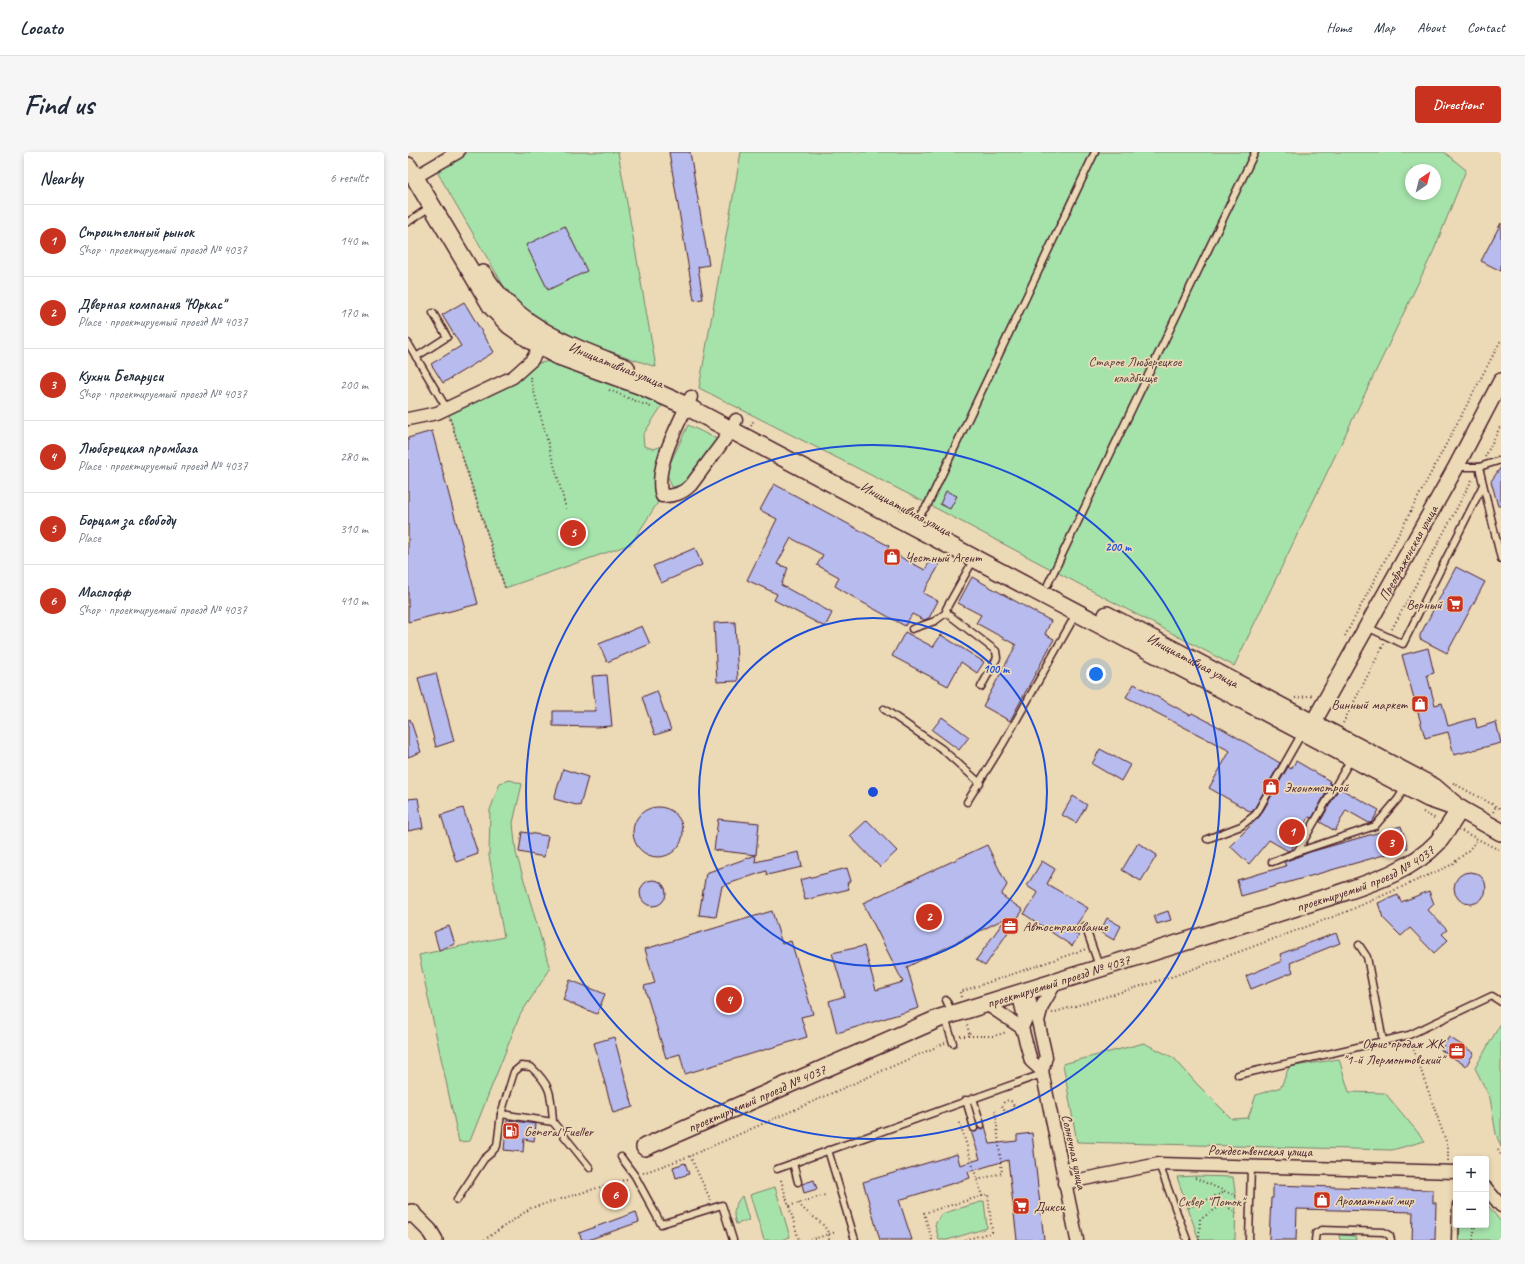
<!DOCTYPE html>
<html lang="en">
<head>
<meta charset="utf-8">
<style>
  :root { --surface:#fff; --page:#f6f6f7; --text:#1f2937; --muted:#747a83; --line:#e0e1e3; --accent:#c8321e }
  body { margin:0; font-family:Caveat,sans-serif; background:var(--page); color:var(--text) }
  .controls { position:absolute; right:12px; bottom:12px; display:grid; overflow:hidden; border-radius:4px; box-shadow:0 2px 6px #0003 }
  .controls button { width:36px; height:36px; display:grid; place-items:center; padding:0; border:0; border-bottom:1px solid var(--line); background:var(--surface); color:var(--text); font:20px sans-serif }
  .compass { position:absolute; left:997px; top:12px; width:36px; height:36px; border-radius:50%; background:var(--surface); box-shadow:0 2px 6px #0003; rotate:35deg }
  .you { position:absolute; left:688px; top:522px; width:14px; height:14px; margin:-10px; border:3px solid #fff; border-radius:50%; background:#1a73e8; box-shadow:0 0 0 6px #1a73e833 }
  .badge { display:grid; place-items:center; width:26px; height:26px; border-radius:50%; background:var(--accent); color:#fff; font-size:13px; font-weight:700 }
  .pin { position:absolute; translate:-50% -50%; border:2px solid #fff; box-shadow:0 1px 4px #0006 }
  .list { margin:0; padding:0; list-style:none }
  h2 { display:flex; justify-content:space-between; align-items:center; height:52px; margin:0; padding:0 16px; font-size:17px }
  h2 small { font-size:13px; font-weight:400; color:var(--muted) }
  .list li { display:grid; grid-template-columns:26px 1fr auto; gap:12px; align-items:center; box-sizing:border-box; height:72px; padding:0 16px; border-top:1px solid var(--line) }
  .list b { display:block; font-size:15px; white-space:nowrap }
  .list p { margin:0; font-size:13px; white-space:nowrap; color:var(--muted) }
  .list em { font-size:13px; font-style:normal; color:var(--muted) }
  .map { position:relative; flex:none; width:1093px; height:1088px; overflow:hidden; border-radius:4px }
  header { display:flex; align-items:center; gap:24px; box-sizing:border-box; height:56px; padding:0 20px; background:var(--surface); border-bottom:1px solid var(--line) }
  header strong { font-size:19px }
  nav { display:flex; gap:22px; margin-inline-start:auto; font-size:14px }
  .intro { display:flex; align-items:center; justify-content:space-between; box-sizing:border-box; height:96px; padding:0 24px }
  h1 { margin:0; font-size:28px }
  .button { padding:10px 18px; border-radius:4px; background:var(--accent); color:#fff; font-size:14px; font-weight:700 }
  main { display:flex; gap:24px; padding:0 24px }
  aside { flex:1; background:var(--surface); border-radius:4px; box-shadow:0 2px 6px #0003 }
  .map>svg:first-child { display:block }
</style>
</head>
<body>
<header>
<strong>Locato</strong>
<nav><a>Home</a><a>Map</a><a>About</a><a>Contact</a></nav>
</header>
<div class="intro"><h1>Find us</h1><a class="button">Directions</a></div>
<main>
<aside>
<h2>Nearby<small>6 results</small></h2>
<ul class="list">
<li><span class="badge">1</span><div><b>Строительный рынок</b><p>Shop · проектируемый проезд № 4037</p></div><em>140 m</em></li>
<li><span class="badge">2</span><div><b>Дверная компания &quot;Юркас&quot;</b><p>Place · проектируемый проезд № 4037</p></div><em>170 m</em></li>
<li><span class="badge">3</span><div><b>Кухни Беларуси</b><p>Shop · проектируемый проезд № 4037</p></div><em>200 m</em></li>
<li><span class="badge">4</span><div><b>Люберецкая промбаза</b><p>Place · проектируемый проезд № 4037</p></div><em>280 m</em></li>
<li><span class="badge">5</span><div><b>Борцам за свободу</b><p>Place</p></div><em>310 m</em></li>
<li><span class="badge">6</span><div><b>Маслофф</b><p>Shop · проектируемый проезд № 4037</p></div><em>410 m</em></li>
</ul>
</aside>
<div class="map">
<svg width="1093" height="1088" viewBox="0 0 1093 1088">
  <rect width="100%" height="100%" fill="#ecdab7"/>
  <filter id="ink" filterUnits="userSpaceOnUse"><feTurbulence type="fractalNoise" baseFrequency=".025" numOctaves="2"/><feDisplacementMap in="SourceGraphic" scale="8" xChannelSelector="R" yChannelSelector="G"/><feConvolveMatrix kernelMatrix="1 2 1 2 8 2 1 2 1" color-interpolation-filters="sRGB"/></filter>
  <g filter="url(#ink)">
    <!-- green -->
    <g fill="#a6e3ab" stroke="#78816b" fill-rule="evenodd">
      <polygon points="61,0 210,0 248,215 154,183 116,157 98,138 28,18"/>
      <path d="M333 0H1036L1058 18 1026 98 826 514 520 352 291 236ZM1003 18H1027V42H1003Z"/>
      <polygon points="150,208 257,249 235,283 236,294 246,297 258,292 254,344 223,392 97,436 39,257 118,213"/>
      <polygon points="280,273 309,287 276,333 264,335 258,320"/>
      <polygon points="102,628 114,632 105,671 108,701 142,817 112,863 62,989 51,990 11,803 96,785 81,704 82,658 92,631"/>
      <polygon points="1093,871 1093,995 1088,982 1082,946 1067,916"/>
      <polygon points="736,891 766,906 789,932 824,967 840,966 848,943 873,935 881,915 931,907 941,940 977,941 1017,989 984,998 669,990 655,912"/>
      <polygon points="788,1024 825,1025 828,1047 827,1088 791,1088 769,1025"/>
      <polygon points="367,1035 382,1085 373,1088 356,1088 342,1043"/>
      <path d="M334 1044 341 1068 328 1072C324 1061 326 1053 334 1044Z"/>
      <polygon points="576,1049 579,1076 539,1088 531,1088 527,1073 533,1062"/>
      <polygon points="1078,1051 1093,1070 1093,1088 1051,1088 1051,1073 1078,1073"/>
      <polygon points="931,1083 947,1084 948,1088 932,1088"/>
    </g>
    <!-- building -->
    <g fill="#b7bbed" stroke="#4a1f2b">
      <polygon points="261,0 282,0 301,113 290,115 295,147 286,148"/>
      <polygon points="1093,71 1093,119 1073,109"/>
      <polygon points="157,74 179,119 140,138 118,93"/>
      <polygon points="56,150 86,200 35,231 23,212 53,194 34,163"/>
      <polygon points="24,279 70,452 0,470 0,286"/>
      <polygon points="1093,315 1093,354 1090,354 1083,329"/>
      <polygon points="366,332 481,394 479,398 517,418 523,407 532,412 515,441 530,449 521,466 516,468 504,462 497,474 450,448 427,434 431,425 409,413 415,403 383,386 369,412 380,416 373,433 424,461 417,475 366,448 369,442 339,428 369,367 352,358"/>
      <polygon points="538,339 549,344 542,357 532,352"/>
      <polygon points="287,396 294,413 253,431 245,414"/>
      <polygon points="1048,415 1077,430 1039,501 1012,487 1012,483"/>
      <polygon points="564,425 643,469 637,482 646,487 602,569 575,554 608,493 568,471 573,463 550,451"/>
      <polygon points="327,470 330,529 309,530 306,471"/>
      <polygon points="234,474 242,492 199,510 191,492"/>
      <polygon points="497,480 525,495 533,483 576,510 569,521 553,510 540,534 484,504"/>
      <polygon points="1020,496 1026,521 1019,523 1027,553 1034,551 1040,574 1067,566 1069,576 1088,570 1093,591 1046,603 1040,580 1017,586 994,503"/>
      <polygon points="28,521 46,589 28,595 10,526"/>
      <polygon points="199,523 204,574 189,575 145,574 145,559 188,559 184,524"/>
      <polygon points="726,532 782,563 784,561 815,577 872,611 845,659 843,660 801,636 822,599 718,545"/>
      <polygon points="249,539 263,578 247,583 234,545"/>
      <polygon points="534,565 561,585 551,598 524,578"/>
      <polygon points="2,567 13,600 0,605 0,568"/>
      <polygon points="692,597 722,613 713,629 684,612"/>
      <polygon points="888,609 922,629 921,630 923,632 904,666 901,665 883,698 880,699 861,688 841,712 822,694 852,664 880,615 883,617"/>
      <polygon points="155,617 180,625 172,654 146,647"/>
      <polygon points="931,636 971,658 964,670 961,671 938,658 927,679 912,670"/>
      <polygon points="665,644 679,653 668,671 654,663"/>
      <polygon points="10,646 15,676 0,679 0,647"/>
      <circle cx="250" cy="680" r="25"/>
      <polygon points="55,656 70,702 48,710 33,663"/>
      <polygon points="310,667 351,671 348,703 306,698"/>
      <polygon points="459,668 489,699 472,715 442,684"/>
      <polygon points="993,674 1000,696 833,744 829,728 878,714 876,710 902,700"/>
      <polygon points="114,680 140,684 136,705 111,700"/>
      <polygon points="730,691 749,703 733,729 714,718"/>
      <polygon points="579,693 599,733 593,743 615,758 577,814 568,808 598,766 499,815 511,856 429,881 421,849 437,844 424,801 456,794 468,838 495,830 455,751"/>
      <polygon points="391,700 394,715 359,723 358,719 314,734 308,765 291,763 298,721 348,703 347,710"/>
      <polygon points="634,709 647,717 639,732 680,756 664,779 671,784 664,794 616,762 630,741 619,734"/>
      <polygon points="439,716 443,729 439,731 441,737 397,748 392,728"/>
      <circle cx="1062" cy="736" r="16"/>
      <circle cx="245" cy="741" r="13"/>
      <polygon points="1021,739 1026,752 1020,758 1039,778 1034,782 1040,788 1026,801 1002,776 993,784 975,766 970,751 990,743 993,750"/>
      <polygon points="364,759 374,792 383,789 405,862 393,865 399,885 277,922 272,902 258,906 236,834 247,831 237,797"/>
      <polygon points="760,759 763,768 749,772 746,764"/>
      <polygon points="699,766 713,774 706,788 692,780"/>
      <polygon points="41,774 47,792 31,798 26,780"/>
      <polygon points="928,781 932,791 882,811 885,820 843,837 838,824 874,809 872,802"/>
      <polygon points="162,828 197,842 189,862 155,848"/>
      <polygon points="206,885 225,955 205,961 186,891"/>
      <polygon points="1041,885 1066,901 1058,914 1033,898"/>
      <polygon points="99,968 128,972 126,989 116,987 115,1000 96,998"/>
      <polygon points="577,974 582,992 609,989 609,983 624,981 636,1088 609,1088 600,1008 560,1020 562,1026 491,1048 504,1088 472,1088 455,1030 549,1002 552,1013 572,1007 563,979 568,980 570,977 575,977"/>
      <polygon points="277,1011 281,1022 268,1026 265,1015"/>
      <polygon points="406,1028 409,1037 396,1041 394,1032"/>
      <polygon points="865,1033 1025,1038 1025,1051 1028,1051 1027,1088 1004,1088 1005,1060 889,1057 888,1088 861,1088 863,1046 865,1046"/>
      <polygon points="228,1060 231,1070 180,1088 174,1088 171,1081"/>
    </g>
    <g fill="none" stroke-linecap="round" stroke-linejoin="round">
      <defs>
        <g id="service">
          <polyline points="0,70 22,55"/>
          <polyline points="0,191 39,257"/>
          <polyline points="8,205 39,185 25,161"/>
          <polyline points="1050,315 1071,315 1093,308"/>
          <polyline points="1071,315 1093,407"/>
          <polyline points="511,364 520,352 687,0"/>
          <polyline points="566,407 538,457 540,462 588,499 589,506 573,535"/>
          <polyline points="640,432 847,0"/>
          <polyline points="959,475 995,492 1075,333"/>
          <polyline points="504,477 527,469 539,460"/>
          <polyline points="476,557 534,597 572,631"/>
          <polyline points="943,607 889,700 967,674 990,647 997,635"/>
          <polyline points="559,650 595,592 668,462"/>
          <polyline points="799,687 833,674 848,662 894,581"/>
          <polyline points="864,710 889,700"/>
          <polyline points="677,774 691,814"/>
          <polyline points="951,793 959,805 975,889"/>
          <polyline points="538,848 544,861"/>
          <polyline points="537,866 545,891"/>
          <polyline points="830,923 1001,883 1084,844 1093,850"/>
          <polyline points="565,946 573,973"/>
          <polyline points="558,948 566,976"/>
          <path d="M93 962 106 920 113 914 123 915C144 934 143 943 145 970"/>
          <polyline points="420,998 447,1088"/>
          <polyline points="213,1005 227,1024 253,1072 314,1053 325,1088"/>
          <polyline points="385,1011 390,1030"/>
          <polyline points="751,1012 779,1088"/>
          <polyline points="369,1017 634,922"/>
          <polyline points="49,1048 76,1007 83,1001 89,994 93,962 145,970 182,1016"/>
          <polyline points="841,1088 843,1014"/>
          <polyline points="907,1088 908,1081 914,1078 976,1080 982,1084 983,1088"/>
          <polyline points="1047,1088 1048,1052"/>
        </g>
        <g id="minor">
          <polyline points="14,21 50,0"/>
          <path d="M283 245C271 271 245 316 254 344 266 344 274 342 283 333L317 287 328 268"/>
          <polyline points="0,267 29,261 105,225 124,208 132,194"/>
          <polyline points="619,838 625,862 630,869 638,905 634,919"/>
          <polyline points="610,840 617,869 614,876 623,909 634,919"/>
          <polyline points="577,851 614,876"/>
          <polyline points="630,869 634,854 649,828"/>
          <polyline points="634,919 669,1088"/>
          <polyline points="656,1031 751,1012 1048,1020"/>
          <polyline points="1078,1036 1093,1054"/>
        </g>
        <g id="tertiary">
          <path id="s1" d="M905 571 1048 315 1093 229"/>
          <polyline points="4,1061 21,1078 27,1088"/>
        </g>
        <g id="secondary">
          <polyline points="0,14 84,155 101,173 124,189 148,203 231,233 272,251 1020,646 1052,657 1093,680"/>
          <path d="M75 122C108 176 162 194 218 216"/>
          <path id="s2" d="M699 463 1026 635 1046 652"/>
          <path id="s3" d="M237 995 532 866 930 742C965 730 1004 718 1030 690 1038 680 1045 668 1052 657"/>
          <polyline points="0,1062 4,1061"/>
        </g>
      </defs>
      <!-- service casing -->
      <use href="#service" stroke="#4a1f2b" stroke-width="9"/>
      <!-- minor casing -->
      <use href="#minor" stroke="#4a1f2b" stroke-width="15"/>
      <!-- tertiary casing -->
      <use href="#tertiary" stroke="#4a1f2b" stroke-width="18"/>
      <!-- secondary casing -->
      <use href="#secondary" stroke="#4a1f2b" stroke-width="20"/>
      <!-- path -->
      <g stroke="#4a1f2b" stroke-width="2" stroke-dasharray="1 3" stroke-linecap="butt">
        <polyline points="122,225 159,360"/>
        <polyline points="201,238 245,256"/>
        <polyline points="42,267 97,436"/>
        <polyline points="343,274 346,268"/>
        <polyline points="1077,305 1093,273"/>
        <polyline points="984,477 1065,326"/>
        <polyline points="937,484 1093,188"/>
        <polyline points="887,546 906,543"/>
        <polyline points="935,571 976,492"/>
        <polyline points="1045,631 1093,657"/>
        <polyline points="1015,660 1028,667"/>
        <polyline points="1085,660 1088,654"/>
        <polyline points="1054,679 1093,699"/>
        <polyline points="553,845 552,840 678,797"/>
        <polyline points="644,861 766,824 938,760 1043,713 1059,700 1070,687"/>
        <polyline points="559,873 562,884"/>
        <polyline points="552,884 586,884 599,880"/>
        <polyline points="1003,890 1040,995 1040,1009"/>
        <circle cx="600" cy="954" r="5.5"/>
        <polyline points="1090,998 1093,1003"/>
        <polyline points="282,1004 303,1049"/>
        <polyline points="235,1021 282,1004 537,891"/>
        <polyline points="787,1026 830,1045"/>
        <polyline points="373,1028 391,1088"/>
        <polyline points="569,1028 594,1021 587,956"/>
        <path d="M391 1051C399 1065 422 1070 421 1088"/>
        <polyline points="381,1054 417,1043"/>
        <polyline points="777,1057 817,1040"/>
        <polyline points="1056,1075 1066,1075"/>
        <polyline points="76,1088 123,1056 219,1027"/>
        <polyline points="402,1088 428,1080"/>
        <polyline points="524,1088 516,1061 574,1044 551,968"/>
        <polyline points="557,1088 584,1080 580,1042 574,1044"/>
        <polyline points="791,1088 792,1067 816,1052 829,1062"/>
        <polyline points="1065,1088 1067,1073"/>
      </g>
      <!-- service -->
      <use href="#service" stroke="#ecdab7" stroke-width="6"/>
      <!-- minor -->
      <use href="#minor" stroke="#ecdab7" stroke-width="12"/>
      <!-- tertiary -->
      <use href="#tertiary" stroke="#ecdab7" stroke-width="15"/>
      <!-- secondary -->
      <use href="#secondary" stroke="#ecdab7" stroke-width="17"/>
    </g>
  </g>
  <!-- distance rings -->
  <g fill="none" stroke="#1d4ed8" stroke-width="2">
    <circle cx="465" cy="640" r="174"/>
    <circle cx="465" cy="640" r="347"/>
  </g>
  <!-- icons -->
  <defs>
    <symbol id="shop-square" viewBox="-11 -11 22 22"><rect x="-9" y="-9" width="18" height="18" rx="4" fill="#c8321e" stroke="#ecdab7"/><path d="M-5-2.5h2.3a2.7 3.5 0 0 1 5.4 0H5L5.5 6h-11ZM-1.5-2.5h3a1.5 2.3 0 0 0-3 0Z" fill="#fff"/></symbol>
    <symbol id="supermarket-square" viewBox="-11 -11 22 22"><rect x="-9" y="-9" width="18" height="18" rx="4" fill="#c8321e" stroke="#ecdab7"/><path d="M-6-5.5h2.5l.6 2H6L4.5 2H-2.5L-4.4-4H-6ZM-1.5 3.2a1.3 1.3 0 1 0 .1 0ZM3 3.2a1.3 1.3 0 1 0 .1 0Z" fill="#fff"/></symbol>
    <symbol id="office-square" viewBox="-11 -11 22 22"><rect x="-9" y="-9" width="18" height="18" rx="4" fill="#c8321e" stroke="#ecdab7"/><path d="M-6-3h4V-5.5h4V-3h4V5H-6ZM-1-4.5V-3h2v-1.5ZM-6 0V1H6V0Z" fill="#fff"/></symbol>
    <symbol id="fuel-square" viewBox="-11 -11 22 22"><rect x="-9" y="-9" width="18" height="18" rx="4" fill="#c8321e" stroke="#ecdab7"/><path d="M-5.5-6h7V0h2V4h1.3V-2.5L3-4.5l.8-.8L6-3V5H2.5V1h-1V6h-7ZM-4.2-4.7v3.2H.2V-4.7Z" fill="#fff"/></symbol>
  </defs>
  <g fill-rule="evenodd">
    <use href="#shop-square" x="474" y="395" width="20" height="20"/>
    <use href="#supermarket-square" x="1037" y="442" width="20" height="20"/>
    <use href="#shop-square" x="1002" y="542" width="20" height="20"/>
    <use href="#shop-square" x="853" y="625" width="20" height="20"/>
    <use href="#office-square" x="592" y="764" width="20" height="20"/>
    <use href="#office-square" x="1039" y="889" width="20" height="20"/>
    <use href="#fuel-square" x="93" y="969" width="20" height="20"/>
    <use href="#shop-square" x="904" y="1038" width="20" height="20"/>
    <use href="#supermarket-square" x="603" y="1044" width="20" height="20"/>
  </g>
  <g text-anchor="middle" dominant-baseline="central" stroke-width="3.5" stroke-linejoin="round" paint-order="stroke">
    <!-- park labels -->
    <g font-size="14" fill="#583c3e" stroke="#ecdab7">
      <text x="727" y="209">Старое Люберецкое<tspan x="727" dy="16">кладбище</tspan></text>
      <text x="803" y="1049">Сквер "Поток"</text>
    </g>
    <!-- street labels -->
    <g font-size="14" fill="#4a1f2b" stroke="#ecdab7">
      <text transform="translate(208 213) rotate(22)">Инициативная улица</text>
      <text transform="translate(498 357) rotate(28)">Инициативная улица</text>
      <text stroke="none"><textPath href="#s1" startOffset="195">Преображенская улица</textPath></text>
      <text stroke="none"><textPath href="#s2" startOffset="97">Инициативная улица</textPath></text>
      <text stroke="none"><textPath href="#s3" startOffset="770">проектируемый проезд № 4037</textPath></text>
      <text stroke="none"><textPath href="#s3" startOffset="446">проектируемый проезд № 4037</textPath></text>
      <text stroke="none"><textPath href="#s3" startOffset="122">проектируемый проезд № 4037</textPath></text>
      <text transform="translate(852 999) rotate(1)">Рождественская улица</text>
      <text transform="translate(666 1000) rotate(78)">Солнечная улица</text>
    </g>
    <!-- poi labels -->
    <g font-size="14" fill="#4a1f2b" stroke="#ecdab7" text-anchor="start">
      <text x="497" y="405">Честный Агент</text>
      <text x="1034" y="452" text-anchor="end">Верный</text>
      <text x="999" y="552" text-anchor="end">Винный маркет</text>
      <text x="876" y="635">Экономстрой</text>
      <text x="615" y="774">Автострахование</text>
      <text x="1036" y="891" text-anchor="end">Офис продаж ЖК<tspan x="1036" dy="16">"1-й Лермонтовский"</tspan></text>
      <text x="116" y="979">General Fueller</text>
      <text x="927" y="1048">Ароматный мир</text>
      <text x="626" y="1054">Дикси</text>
    </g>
  </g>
  <circle cx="465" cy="640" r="6" fill="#1d4ed8" stroke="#ecdab7" stroke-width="2"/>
  <g font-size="12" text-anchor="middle" font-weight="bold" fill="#1d4ed8" stroke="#ecdab7" stroke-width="3.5" stroke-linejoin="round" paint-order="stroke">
    <text x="710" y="399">200 m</text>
    <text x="588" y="521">100 m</text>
  </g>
</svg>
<div class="controls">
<button>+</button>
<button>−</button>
</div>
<svg class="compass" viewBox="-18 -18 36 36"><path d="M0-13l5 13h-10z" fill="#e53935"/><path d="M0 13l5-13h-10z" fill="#747a83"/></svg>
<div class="you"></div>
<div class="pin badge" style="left:884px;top:680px">1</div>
<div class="pin badge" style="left:521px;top:765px">2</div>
<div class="pin badge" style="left:983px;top:691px">3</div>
<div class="pin badge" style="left:321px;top:848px">4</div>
<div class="pin badge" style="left:165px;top:381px">5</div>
<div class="pin badge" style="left:207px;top:1043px">6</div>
</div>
</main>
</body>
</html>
